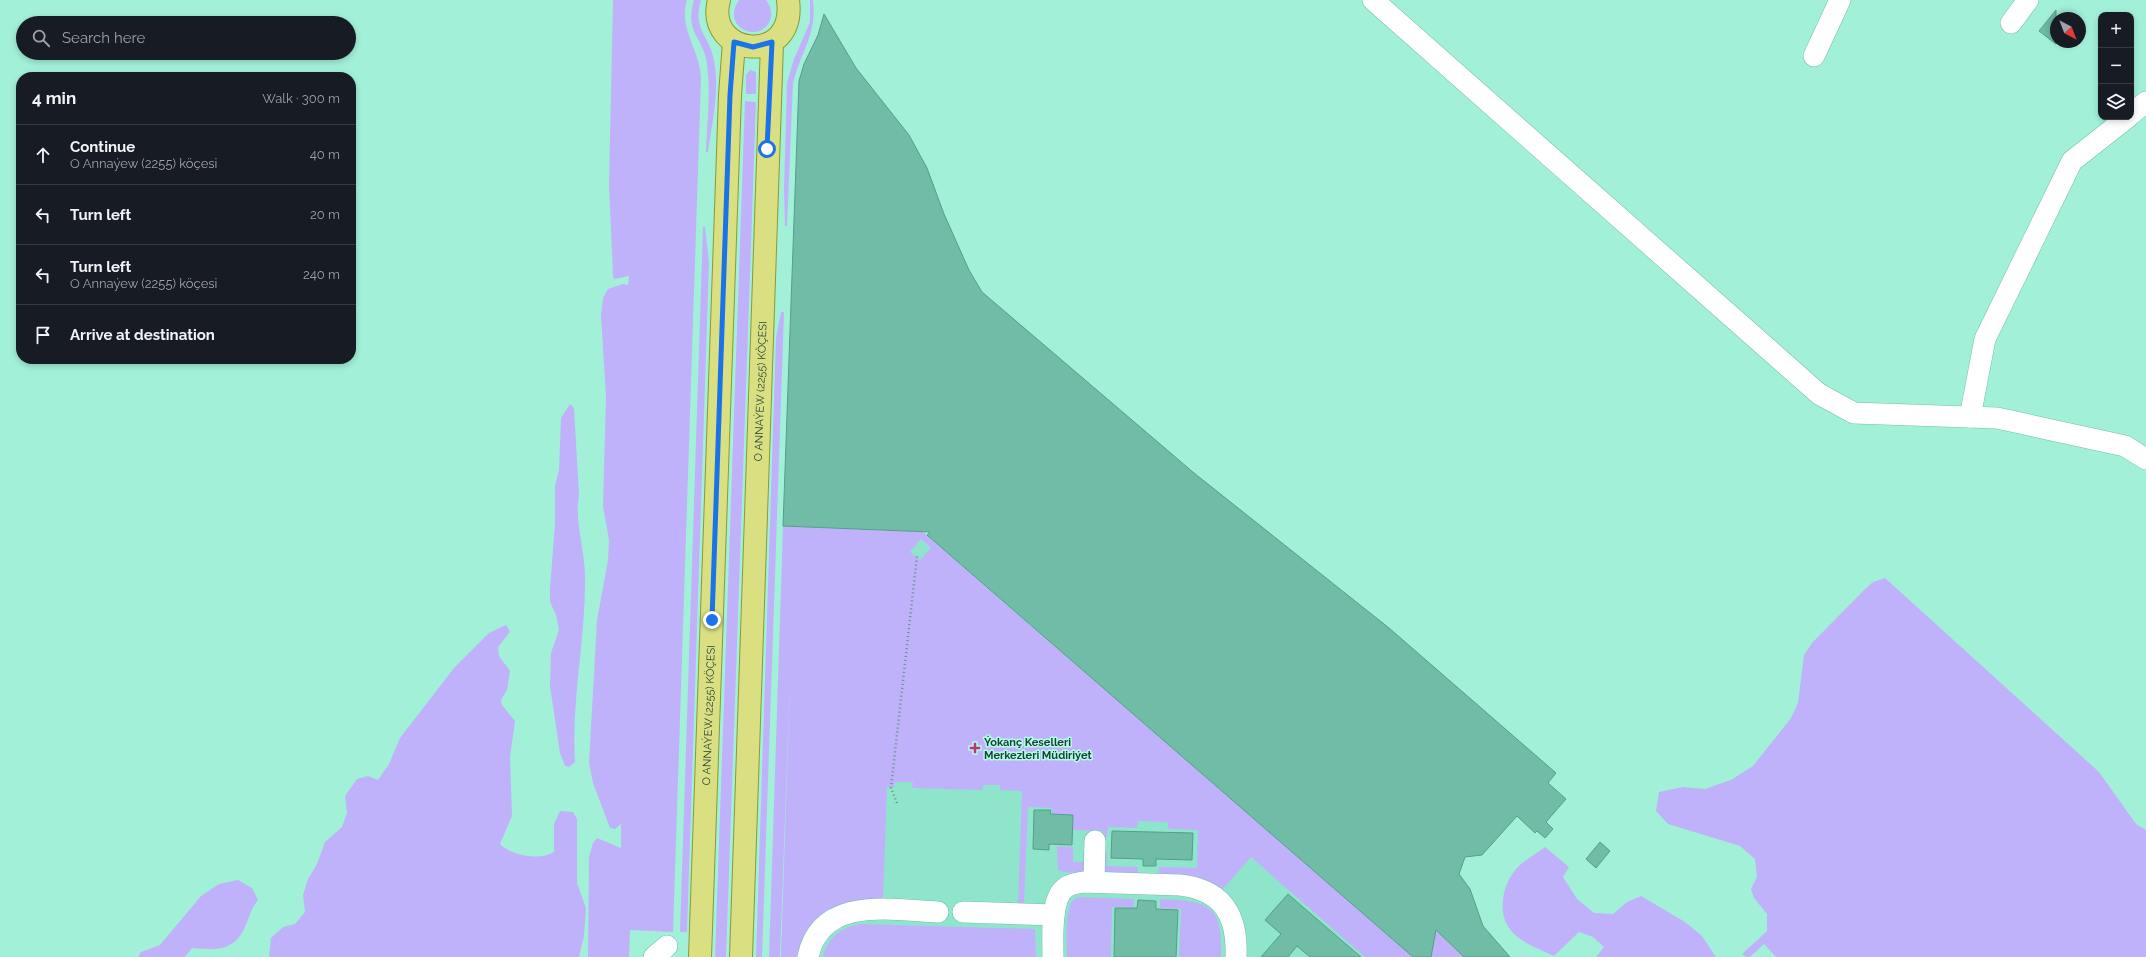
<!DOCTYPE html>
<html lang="en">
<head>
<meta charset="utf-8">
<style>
  :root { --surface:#171b24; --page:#242831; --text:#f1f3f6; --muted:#9ea1a6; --line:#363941 }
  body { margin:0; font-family:Raleway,sans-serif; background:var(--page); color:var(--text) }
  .controls { position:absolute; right:12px; top:12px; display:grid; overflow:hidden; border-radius:8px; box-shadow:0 2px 6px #0003 }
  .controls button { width:36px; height:36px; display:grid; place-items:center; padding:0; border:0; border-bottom:1px solid var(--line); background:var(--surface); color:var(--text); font:20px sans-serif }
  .compass { position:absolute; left:2050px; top:12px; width:36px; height:36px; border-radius:50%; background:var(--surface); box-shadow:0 2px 6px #0003; rotate:138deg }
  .stop { position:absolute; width:12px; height:12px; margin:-9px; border:3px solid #1a73e8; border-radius:50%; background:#fff }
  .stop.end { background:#1a73e8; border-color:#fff; box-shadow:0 1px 4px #0008 }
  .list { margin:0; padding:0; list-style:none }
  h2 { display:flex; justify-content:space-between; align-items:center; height:52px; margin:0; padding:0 16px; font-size:17px }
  h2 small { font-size:13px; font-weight:400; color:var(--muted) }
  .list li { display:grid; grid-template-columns:26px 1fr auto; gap:12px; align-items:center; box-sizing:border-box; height:60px; padding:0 16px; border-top:1px solid var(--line) }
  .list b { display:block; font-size:15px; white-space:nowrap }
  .list p { margin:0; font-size:13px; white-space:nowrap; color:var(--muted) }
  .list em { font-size:13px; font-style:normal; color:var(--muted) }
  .icon { flex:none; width:22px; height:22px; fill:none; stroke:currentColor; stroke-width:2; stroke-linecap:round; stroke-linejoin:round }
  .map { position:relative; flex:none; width:2146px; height:957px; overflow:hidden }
  .search { position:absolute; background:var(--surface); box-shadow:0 2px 6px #0003; left:16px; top:16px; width:340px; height:44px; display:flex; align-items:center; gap:10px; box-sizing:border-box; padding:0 14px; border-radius:22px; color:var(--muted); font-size:15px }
  .panel { position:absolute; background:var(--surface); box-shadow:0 2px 6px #0003; left:16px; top:72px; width:340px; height:292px; border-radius:16px }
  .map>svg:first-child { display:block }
</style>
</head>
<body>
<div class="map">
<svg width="2146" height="957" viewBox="0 0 2146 957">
  <rect width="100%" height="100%" fill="#a3f0d9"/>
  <!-- built -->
  <polygon fill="#8fe5cc" points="796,535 921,539 1402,957 781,957"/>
  <!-- green -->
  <g fill="#c0b1fb" fill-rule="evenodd">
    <path d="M613 0H687C678 29 700 50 701 78L673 932 630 930 629 957H588L589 857 593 843 597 838 621 848V824L615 829 610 828 593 783 589 763 597 620 608 560 609 540 603 506 606 397 601 315 603 298 608 289 623 284 628 285 629 276 614 279 613 276 609 185Z"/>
    <path d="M694 0H701C692 31 710 35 714 61 720 91 712 123 708 152H706C707 124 711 92 707 64 704 37 684 34 694 0Z"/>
    <path d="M739 0H766C770 5 772 11 771 17 764 46 719 29 739 0Z"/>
    <path d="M810 0H813C817 34 801 52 793 83L787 226H785L784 189 787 83 794 59 810 22Z"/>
    <polygon points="750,70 756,72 756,94 746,94 746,75"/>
    <polygon points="745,101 756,102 726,957 715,957"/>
    <polygon points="703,227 705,227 709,263 687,932 680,932"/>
    <polygon points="781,312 784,312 762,957 756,957 776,338"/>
    <path d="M570 404 574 408 579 495C574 521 585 549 585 576 586 638 571 700 575 762L569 767 565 766 560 753 550 686 551 653 559 630 556 615 550 602V589L555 523V486L559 470 561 418Z"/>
    <path d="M783 526 923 532 1413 957H1365L1251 857 1223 889 1198 878 1158 875 1159 867 1197 868 1198 830 1168 829V822L1138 821 1137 828 1108 827 1107 837H1103V831L1073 830V815L1052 814V808L1028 807 1024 904H1018L1022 791 1000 790V785H983V790L912 788 913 782H895L894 787H887L883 901H855L838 906 799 957H781L791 653 780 957H769ZM921 539 931 548 920 560 910 552Z"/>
    <polygon points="1885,578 2099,772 2136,824 2146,830 2146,957 1776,957 1764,944 1750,957 1746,957 1742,954 1767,931 1767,914 1754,898 1751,889 1757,877 1755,859 1740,846 1668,824 1656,811 1659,792 1683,787 1705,789 1731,780 1753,766 1791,718 1798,703 1804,655 1812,643 1866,588 1873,582"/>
    <path d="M506 625 510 632 498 647 499 656 510 671 507 690 501 700 502 705 515 721 510 757 512 816 500 844C512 856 540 861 554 852V824L560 811 573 812 577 819V883L586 908 584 936 579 957H269L271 938 283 927 295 924 305 912 303 895 308 879 317 864 325 842 342 827 347 813 345 796 357 779 368 776 378 780 389 764 400 738 454 668 489 633Z"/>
    <polygon points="1057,846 1073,847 1073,862 1088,862 1087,873 1063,872 1058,870"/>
    <path d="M1545 847 1569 867 1563 877 1577 899 1594 913 1613 914 1627 902 1641 896 1685 922 1702 936 1716 957H1596L1604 947 1593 937 1579 932 1554 956C1528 944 1499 935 1503 900 1504 889 1508 879 1516 869 1523 861 1536 854 1545 847Z"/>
    <polygon points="1102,853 1107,853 1106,866 1138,867 1138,875 1103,874"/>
    <path d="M238 880 252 888 258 900C250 910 250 916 245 927 234 952 215 950 192 948L185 957H138L141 952 160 945 201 896 219 884Z"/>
    <path d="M1078 897 1134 899V907H1112L1111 957H1067C1067 943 1063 901 1078 897Z"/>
    <path d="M1160 899C1210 901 1223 905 1221 957H1179L1181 909 1160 908Z"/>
    <polygon points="1416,912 1464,957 1431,957 1413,942"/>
    <path d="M860 924 1035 929 1036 957H823C827 938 841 927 860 924Z"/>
  </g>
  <!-- building -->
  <g fill="#70bca6" stroke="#539f8a">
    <polygon points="2056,10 2056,44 2039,31"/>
    <polygon points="824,14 856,68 909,135 927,168 944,214 969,270 982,292 1194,473 1389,628 1556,773 1548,783 1566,799 1546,822 1553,829 1545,838 1537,831 1535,833 1517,816 1482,855 1465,857 1459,874 1470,889 1483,926 1510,957 1464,957 1436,930 1431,957 1413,957 927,535 930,532 783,526 799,81 804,64 818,35"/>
    <polygon points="1034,810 1051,810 1050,814 1073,815 1072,845 1049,844 1049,850 1033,849"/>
    <polygon points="1112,831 1193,833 1192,860 1156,859 1156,866 1143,866 1143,859 1111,858"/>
    <polygon points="1600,842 1610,851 1596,868 1586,859"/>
    <polygon points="1288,894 1304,908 1361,957 1310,957 1297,946 1288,957 1261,957 1281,934 1265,920"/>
    <polygon points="1138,900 1156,901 1156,909 1178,910 1176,957 1114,957 1115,908 1137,908"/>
  </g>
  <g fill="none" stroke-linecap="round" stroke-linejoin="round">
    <defs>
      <g id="minor">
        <polyline points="1373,0 1819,394 1854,413 1997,418 2125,446 2146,459"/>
        <polyline points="2011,23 2028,0"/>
        <polyline points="1814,56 1840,0"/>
        <polyline points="2131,114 2146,102"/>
        <polyline points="1970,417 1985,339 2072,161 2128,117"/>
        <polyline points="1094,882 1095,841"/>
        <polyline points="963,912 1054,915"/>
        <polyline points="654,957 667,946"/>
        <path d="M808 957C821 895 892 910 938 912"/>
        <path d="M1053 957C1053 940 1050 901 1064 889 1069 884 1077 883 1084 882L1180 885C1223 890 1238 916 1236 957"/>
      </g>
      <g id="major">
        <path d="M719 0C704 57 797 67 788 0"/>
        <path id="s1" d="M700 957 730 95 734 42"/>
        <path id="s2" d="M741 957 772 43"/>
      </g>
    </defs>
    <!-- minor casing -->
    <use href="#minor" stroke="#73bfa9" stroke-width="22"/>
    <!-- major casing -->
    <use href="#major" stroke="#889b31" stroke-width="24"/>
    <!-- path -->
    <polyline stroke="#5f9485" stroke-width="2.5" stroke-dasharray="1 3" stroke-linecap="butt" points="897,803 891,788 917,556"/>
    <!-- minor -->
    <use href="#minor" stroke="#fff" stroke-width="21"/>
    <!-- major -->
    <use href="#major" stroke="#dae082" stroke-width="22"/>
  </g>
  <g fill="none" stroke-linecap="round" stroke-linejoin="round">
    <!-- route -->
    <polyline stroke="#1a73e8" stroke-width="5" points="712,620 730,95 734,42 753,47 772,42 767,149"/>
  </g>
  <!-- markers -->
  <path fill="#bb3679" stroke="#b0fee6" stroke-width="1.5" d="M973 742h4v4h4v4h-4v4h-4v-4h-4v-4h4z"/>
  <g text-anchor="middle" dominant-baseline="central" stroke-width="3" stroke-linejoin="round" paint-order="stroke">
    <!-- street labels -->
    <g font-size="11" fill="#1f3f36" stroke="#b0fee6">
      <text stroke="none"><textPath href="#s2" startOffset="566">O ANNAÝEW (2255) KÖÇESI</textPath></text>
      <text stroke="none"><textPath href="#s1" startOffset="242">O ANNAÝEW (2255) KÖÇESI</textPath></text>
    </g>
    <!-- poi labels -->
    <g font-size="11" font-weight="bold" fill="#1f3f36" stroke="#b0fee6" text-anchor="start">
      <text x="984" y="742">Ýokanç Keselleri<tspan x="984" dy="13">Merkezleri Müdiriýet</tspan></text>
    </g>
  </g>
</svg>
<div class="controls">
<button>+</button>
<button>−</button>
<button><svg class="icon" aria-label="layers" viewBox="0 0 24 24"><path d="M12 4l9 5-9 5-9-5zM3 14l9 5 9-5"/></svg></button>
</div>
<svg class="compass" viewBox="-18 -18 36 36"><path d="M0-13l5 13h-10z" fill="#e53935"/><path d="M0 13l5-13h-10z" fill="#9ea1a6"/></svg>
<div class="stop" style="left:767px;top:149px"></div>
<div class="stop end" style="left:712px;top:620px"></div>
<div class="search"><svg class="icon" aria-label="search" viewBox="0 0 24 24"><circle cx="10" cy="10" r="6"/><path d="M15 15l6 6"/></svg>Search here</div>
<section class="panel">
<h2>4 min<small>Walk · 300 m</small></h2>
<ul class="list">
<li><svg class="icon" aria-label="ahead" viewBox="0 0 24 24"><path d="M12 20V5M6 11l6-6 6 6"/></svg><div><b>Continue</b><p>O Annaýew (2255) köçesi</p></div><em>40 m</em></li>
<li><svg class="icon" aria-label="left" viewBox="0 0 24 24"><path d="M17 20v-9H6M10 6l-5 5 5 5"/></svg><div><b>Turn left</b></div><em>20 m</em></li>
<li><svg class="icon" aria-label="left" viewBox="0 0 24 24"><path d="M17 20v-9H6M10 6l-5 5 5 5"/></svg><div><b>Turn left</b><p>O Annaýew (2255) köçesi</p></div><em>240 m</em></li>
<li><svg class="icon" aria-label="arrive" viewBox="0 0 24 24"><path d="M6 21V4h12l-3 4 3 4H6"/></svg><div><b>Arrive at destination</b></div></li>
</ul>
</section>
</div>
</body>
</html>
